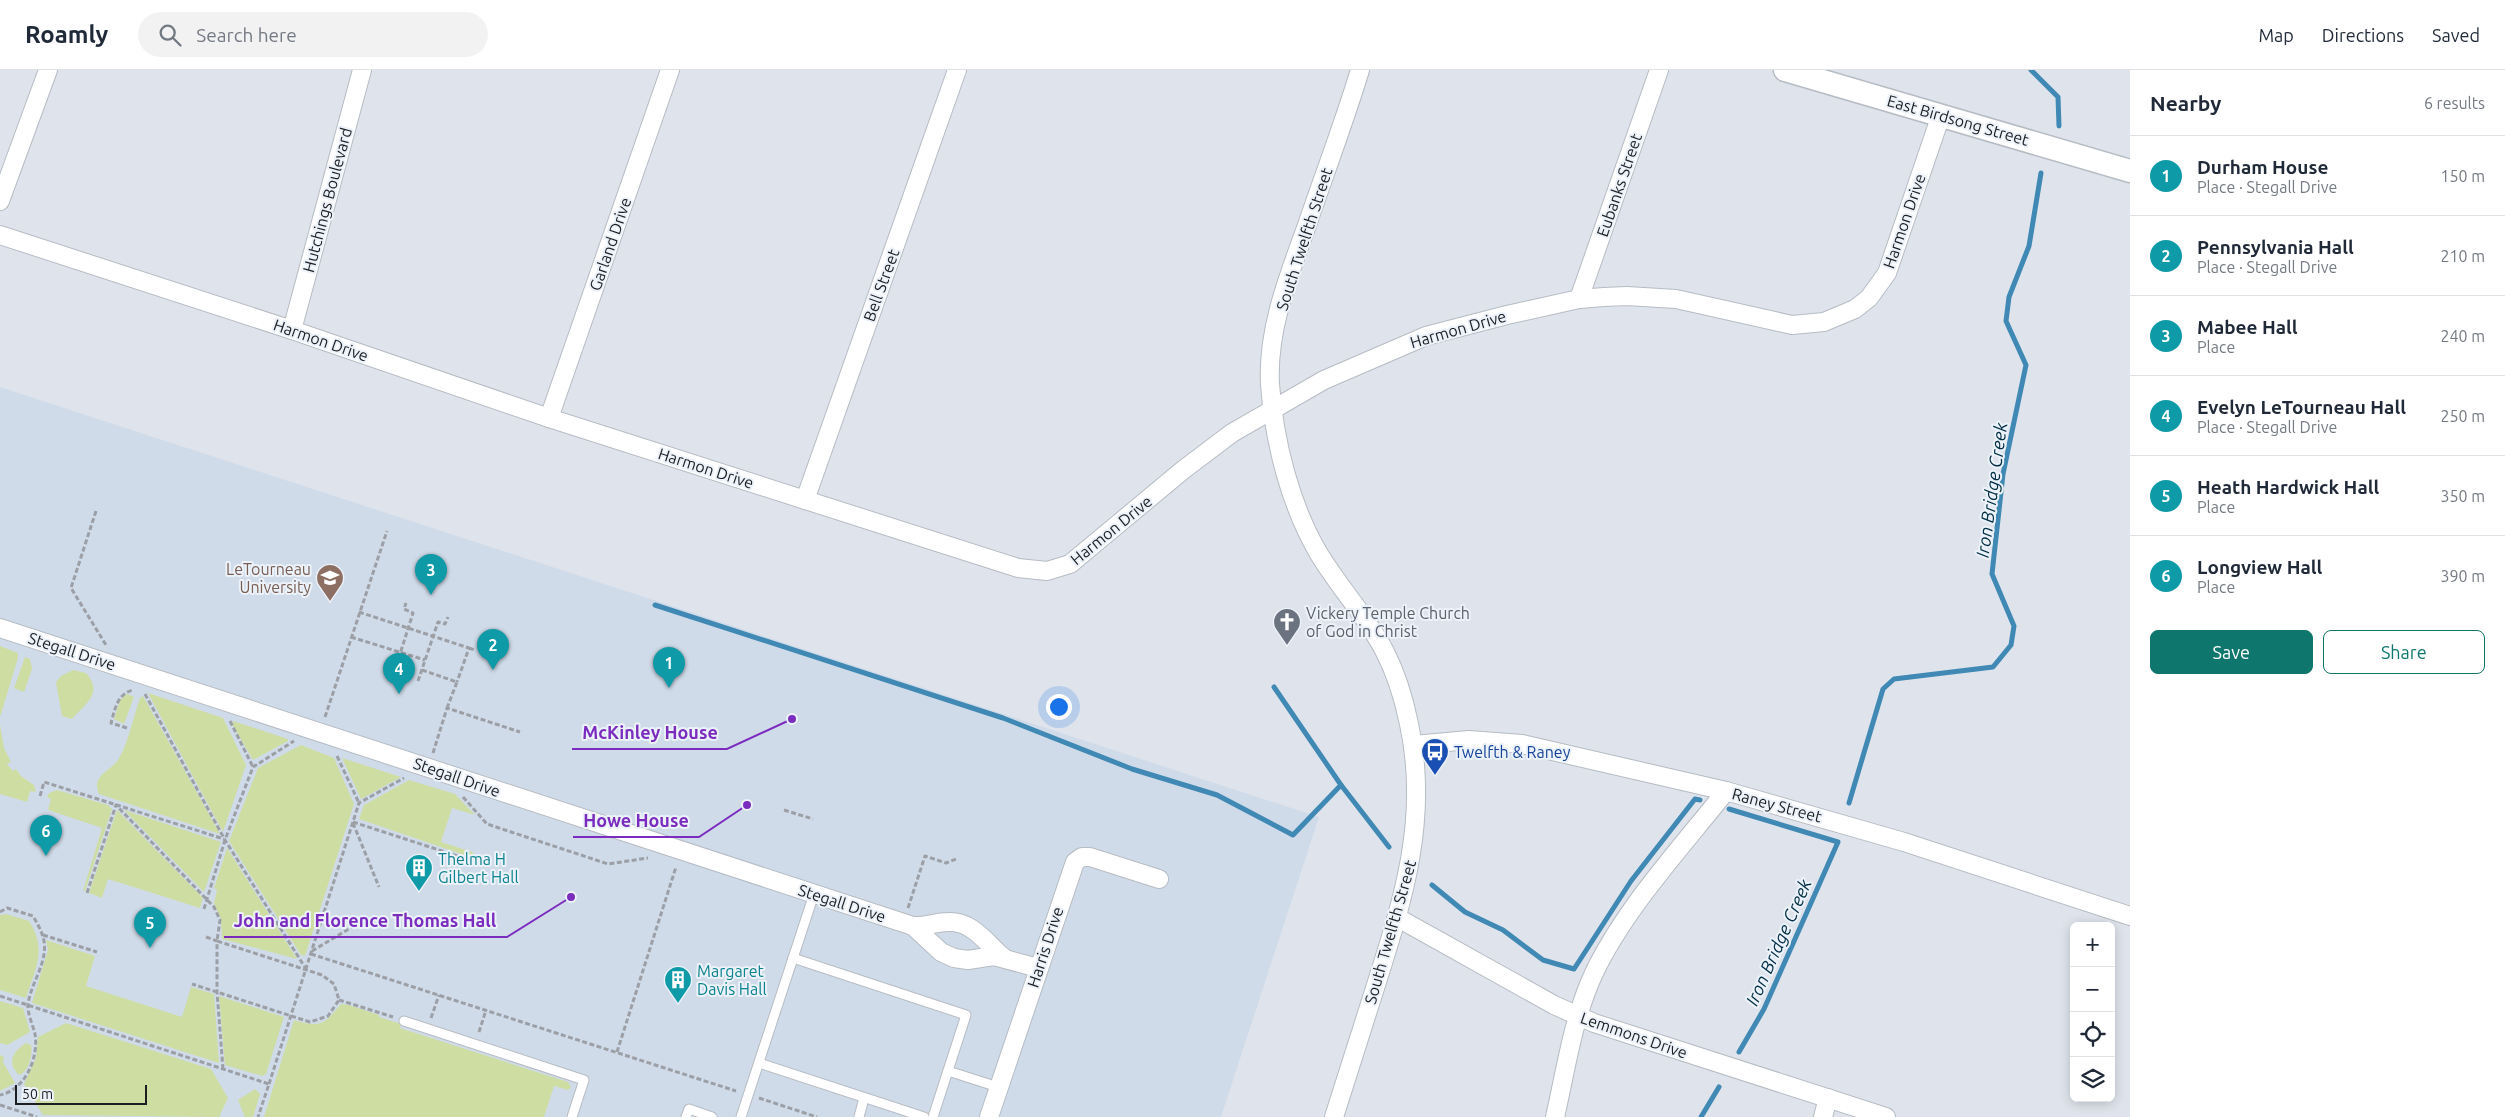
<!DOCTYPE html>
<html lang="en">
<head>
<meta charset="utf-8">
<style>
  :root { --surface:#fff; --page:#f2f2f3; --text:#1f2937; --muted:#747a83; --line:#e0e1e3; --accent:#0f766e }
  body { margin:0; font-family:Ubuntu,sans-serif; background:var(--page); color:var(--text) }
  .controls { position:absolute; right:15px; bottom:15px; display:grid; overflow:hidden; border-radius:8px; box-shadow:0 2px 12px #0003 }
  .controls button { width:45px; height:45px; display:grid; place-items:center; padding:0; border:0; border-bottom:1px solid var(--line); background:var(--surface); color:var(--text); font:25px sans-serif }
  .scale { position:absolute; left:15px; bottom:12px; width:132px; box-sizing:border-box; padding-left:5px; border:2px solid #1c1e21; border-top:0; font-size:14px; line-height:18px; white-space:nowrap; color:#1c1e21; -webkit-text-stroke:4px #ecf2f9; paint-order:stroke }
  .you { position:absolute; left:1058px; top:636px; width:18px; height:18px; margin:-12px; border:4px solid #fff; border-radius:50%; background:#1a73e8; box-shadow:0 0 0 8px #1a73e833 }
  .badge { display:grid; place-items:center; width:32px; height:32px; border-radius:50%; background:var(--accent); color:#fff; font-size:16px; font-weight:700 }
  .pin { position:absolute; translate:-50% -41px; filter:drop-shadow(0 1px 2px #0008) }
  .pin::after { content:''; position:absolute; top:26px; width:18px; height:15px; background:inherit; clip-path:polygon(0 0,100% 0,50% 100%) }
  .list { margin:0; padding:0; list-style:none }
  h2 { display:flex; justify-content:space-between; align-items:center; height:65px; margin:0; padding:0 20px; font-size:21px }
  h2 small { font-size:16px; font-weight:400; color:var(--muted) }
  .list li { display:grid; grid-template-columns:32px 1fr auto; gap:15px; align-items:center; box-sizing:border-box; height:80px; padding:0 20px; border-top:1px solid var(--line) }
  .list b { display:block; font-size:19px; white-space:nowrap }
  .list p { margin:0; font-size:16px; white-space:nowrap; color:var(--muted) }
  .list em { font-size:16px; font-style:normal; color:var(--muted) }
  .actions { display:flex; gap:10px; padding:15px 20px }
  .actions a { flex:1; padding:11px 0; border:1px solid var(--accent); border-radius:8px; text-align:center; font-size:18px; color:var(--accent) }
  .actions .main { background:var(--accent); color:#fff }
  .icon { flex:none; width:28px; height:28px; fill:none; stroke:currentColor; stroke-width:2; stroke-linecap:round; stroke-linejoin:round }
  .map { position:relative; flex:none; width:2130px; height:1047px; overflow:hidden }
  header { display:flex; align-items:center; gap:30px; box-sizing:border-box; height:70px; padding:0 25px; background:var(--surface); border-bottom:1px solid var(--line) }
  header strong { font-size:24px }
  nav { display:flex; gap:28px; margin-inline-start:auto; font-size:18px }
  .search { width:350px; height:45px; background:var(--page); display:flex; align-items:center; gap:12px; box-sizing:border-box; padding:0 18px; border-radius:28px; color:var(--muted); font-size:19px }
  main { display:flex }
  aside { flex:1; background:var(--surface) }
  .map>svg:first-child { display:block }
</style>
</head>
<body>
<header>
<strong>Roamly</strong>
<div class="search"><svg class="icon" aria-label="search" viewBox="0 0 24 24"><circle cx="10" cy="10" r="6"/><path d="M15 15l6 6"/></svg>Search here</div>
<nav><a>Map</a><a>Directions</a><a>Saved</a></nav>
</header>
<main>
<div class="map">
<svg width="2130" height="1047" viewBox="0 0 2130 1047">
  <rect width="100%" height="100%" fill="#dfe4ec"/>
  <!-- built -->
  <polygon fill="#d0dbe9" points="0,317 1319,747 1221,1047 0,1047"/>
  <!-- green -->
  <g fill="#cedea3">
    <polygon points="0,576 18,583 18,588 0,647"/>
    <polygon points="25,587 30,589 32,599 24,622 14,618"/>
    <path d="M73 600 86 603C104 623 86 633 72 649L62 646 56 612 61 606Z"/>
    <polygon points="148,623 223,648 246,695 223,762"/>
    <polygon points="127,624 134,627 124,654 114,649 120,630"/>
    <path d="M143 626 220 764 99 724C91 706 109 702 118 690 129 672 133 647 140 628Z"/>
    <polygon points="233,651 288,669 288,671 253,690 232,654"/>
    <polygon points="0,655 4,678 11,692 7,694 13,701 16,699 21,706 34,715 36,722 30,721 27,732 0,724"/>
    <polygon points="301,675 334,688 354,734 305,886 301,885 229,771 258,698"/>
    <polygon points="342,688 401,707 361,729"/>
    <polygon points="409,710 455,724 475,745 452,738 441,772 472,782 474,784 473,788 359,749 364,735"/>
    <polygon points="57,720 108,735 112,739 85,821 83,821 102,758 48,740 51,729 47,727 49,723"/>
    <polygon points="117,740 203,828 200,838 108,809 102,828 89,823"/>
    <polygon points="124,740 221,772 204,822"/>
    <polygon points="227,778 297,889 222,869 221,850 214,833 217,820 214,818"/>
    <path d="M6 844 29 851C48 880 35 899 26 928L0 920V845Z"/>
    <polygon points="46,870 95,886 86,916 182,947 191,917 214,924 219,993 32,933 48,880"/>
    <polygon points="219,926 284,947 266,1004 262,1006 225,995"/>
    <polygon points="0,931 23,938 30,962 7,975 0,973"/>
    <path d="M341 934 349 935 379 945V947L401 954 400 958 568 1012 571 1017 568 1020 554 1016 544 1047H264L294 950C321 959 325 953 341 934Z"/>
    <polygon points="66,953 211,999 228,1028 219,1047 43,1045 24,1014 36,988 38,967"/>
    <path d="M26 973 31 975C33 984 29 1002 19 1005 6 993 13 981 26 973Z"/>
    <polygon points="0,985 4,987 3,992 15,1013 0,1021"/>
    <polygon points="255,1019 260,1024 253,1047 245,1047 238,1030"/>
  </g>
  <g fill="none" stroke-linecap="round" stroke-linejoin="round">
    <!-- stream -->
    <g stroke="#4089b4" stroke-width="5">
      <polyline points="2031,0 2058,27 2059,56"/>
      <polyline points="655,535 1003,648 1132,699 1217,725 1293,765 1341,715 1389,777"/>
      <polyline points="1274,617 1341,715"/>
      <polyline points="1849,733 1883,619 1894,609 1993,597 2011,575 2014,556 1992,504 2003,404 2026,295 2006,251 2009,227 2029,176 2041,103"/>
      <polyline points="1729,739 1838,772 1764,939 1739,982"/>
      <polyline points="1432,815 1465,842 1503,860 1543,890 1574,899 1631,811 1695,729 1700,730"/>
      <polyline points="1701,1047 1719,1017"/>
    </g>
    <defs>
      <g id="service">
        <polyline points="793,888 966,945 933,1047"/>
        <polyline points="404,951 584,1010 572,1047"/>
        <polyline points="759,993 924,1047"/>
        <polyline points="948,1001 998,1017"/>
        <polyline points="686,1047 689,1039 712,1047"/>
        <polyline points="741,1047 814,824"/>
        <polyline points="859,1047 864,1028"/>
      </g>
      <g id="minor">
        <polyline points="0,131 48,0"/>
        <polyline points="0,165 292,260 549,348 1018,498 1047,501 1070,494 1183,400 1232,363 1324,310 1426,266 1507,245 1579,229 1604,227 1627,226 1676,229 1792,255 1824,252 1855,239 1869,228 1887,203 1941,45"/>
        <polyline points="1579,229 1659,0"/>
        <polyline points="292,260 362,0"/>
        <polyline points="549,348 670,0"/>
        <polyline points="805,430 957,0"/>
        <path d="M0 558 913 856C926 857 936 852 948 852 973 851 986 873 1003 887"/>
        <polyline points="1414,675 1469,670 1522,674 1726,721 1904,772 2130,846"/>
        <polyline points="1398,848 1554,935 1594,953 1886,1047"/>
        <polyline points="913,856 941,882 954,888 968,890 994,886 1038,898"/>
        <polyline points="989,1047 1075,792 1082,787 1090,787 1159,809"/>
        <path d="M1334 1047C1348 1003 1362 959 1376 915 1404 827 1429 747 1409 654 1404 629 1396 603 1384 580 1366 546 1339 517 1319 484 1290 435 1274 371 1270 314 1267 261 1288 207 1306 158 1324 105 1344 53 1360 0"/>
        <path d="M1555 1047C1566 999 1573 948 1594 903 1625 838 1681 778 1726 721"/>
        <polyline points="1823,1047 1828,1028"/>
      </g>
      <polyline id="tertiary" points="1785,0 2130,101"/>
    </defs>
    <!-- service casing -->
    <use href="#service" stroke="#b6bcc3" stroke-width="11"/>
    <!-- minor casing -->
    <use href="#minor" stroke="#b6bcc3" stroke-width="20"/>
    <!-- tertiary casing -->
    <use href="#tertiary" stroke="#b6bcc3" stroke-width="25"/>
    <!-- path -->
    <g stroke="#9ca0a6" stroke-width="3" stroke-dasharray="5 2.5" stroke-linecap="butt">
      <polyline points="96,441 71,518 106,575"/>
      <polyline points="359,542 469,578 457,612"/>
      <polyline points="351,567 425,590"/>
      <polyline points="469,578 475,580"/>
      <polyline points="422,600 457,612 447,638"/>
      <polyline points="394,603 413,543 404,539 406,533"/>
      <polyline points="418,611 438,552 445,554 448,547"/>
      <polyline points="145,624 225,770 306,899"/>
      <polyline points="325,647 387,461"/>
      <polyline points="230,651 253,697"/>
      <path d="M127 658 111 653C115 639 117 624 133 620"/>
      <polyline points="433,683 447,638 520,662"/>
      <polyline points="337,686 359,733"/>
      <polyline points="40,726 44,712 224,769"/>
      <polyline points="463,727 487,754 608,794 648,788"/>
      <polyline points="784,740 813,749"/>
      <polyline points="353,752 482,794"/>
      <polyline points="353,753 379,817"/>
      <polyline points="87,823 116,735 214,837 220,850 217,871 322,905 334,914 339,930 328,946 310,952 192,914"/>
      <polyline points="908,838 925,786 946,793 956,789"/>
      <polyline points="204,839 225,770 253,697 294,671"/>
      <path d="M0 842 7 838 33 846C37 853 41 860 43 867 50 890 31 912 28 934 27 943 33 955 35 964 39 988 25 1020 0 1025"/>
      <polyline points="43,865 97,882"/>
      <polyline points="206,867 217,871 217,922 223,999"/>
      <polyline points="312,881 369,847"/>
      <polyline points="311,884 736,1021"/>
      <polyline points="0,926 269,1014 258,1047"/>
      <polyline points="339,930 393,947"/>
      <polyline points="431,948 439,925"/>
      <polyline points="479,962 486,940"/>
      <polyline points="617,982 676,797"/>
      <polyline points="269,1014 359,733 404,708"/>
      <polyline points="759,1028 817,1047"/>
      <polyline points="0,1035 37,1047"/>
    </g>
    <!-- service -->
    <use href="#service" stroke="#fff" stroke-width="9"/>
    <!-- minor -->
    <use href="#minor" stroke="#fff" stroke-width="18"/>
    <!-- tertiary -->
    <use href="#tertiary" stroke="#fff" stroke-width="22"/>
  </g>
  <!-- icons -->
  <defs>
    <symbol id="university-pin" viewBox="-11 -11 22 30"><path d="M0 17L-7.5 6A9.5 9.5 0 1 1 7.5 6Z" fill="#8d6e63" stroke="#ecf2f9"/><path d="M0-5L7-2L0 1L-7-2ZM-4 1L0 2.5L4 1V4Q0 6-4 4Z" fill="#fff"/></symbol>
    <symbol id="church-pin" viewBox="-11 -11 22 30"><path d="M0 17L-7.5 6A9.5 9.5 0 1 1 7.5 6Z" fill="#6b7280" stroke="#ecf2f9"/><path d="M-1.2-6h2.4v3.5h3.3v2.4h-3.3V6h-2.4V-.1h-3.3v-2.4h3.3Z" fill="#fff"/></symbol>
    <symbol id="bus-pin" viewBox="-11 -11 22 30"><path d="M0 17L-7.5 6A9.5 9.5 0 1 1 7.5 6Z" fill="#1a4fb4" stroke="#ecf2f9"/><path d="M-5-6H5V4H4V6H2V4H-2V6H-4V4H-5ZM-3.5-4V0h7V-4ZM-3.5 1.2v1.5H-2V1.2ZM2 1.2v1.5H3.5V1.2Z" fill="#fff"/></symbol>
    <symbol id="building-pin" viewBox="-11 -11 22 30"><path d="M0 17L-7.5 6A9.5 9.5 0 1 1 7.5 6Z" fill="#0f9aa8" stroke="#ecf2f9"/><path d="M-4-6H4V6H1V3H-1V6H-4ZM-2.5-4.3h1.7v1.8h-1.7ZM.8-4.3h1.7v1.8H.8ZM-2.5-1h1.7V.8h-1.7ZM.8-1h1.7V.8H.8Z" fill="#fff"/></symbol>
  </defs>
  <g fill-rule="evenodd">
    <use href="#university-pin" x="314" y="492" width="32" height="43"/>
    <use href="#church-pin" x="1271" y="536" width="32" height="43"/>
    <use href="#bus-pin" x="1419" y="666" width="32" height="43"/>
    <use href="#building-pin" x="403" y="782" width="32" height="43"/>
    <use href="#building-pin" x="662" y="894" width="32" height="43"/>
  </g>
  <g text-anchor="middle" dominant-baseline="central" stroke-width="4" stroke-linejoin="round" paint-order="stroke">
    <!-- street labels -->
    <g font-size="16" fill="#1c1e21" stroke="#ecf2f9">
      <text transform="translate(1958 50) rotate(16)">East Birdsong Street</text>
      <text transform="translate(1619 115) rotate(-71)">Eubanks Street</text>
      <text transform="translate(327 130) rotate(-75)">Hutchings Boulevard</text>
      <text transform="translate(1904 151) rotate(-71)">Harmon Drive</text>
      <text transform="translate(1304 169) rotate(-72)">South Twelfth Street</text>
      <text transform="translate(610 174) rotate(-71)">Garland Drive</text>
      <text transform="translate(881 215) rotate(-70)">Bell Street</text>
      <text transform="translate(1458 259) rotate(-16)">Harmon Drive</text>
      <text transform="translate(321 270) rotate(19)">Harmon Drive</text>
      <text transform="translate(706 398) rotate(18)">Harmon Drive</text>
      <text transform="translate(1111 460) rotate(-39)">Harmon Drive</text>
      <text transform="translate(72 581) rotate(18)">Stegall Drive</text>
      <text transform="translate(457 707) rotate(19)">Stegall Drive</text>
      <text transform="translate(1777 735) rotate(15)">Raney Street</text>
      <text transform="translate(842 833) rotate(18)">Stegall Drive</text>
      <text transform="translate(1390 862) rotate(-74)">South Twelfth Street</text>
      <text transform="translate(1045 877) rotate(-72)">Harris Drive</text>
      <text transform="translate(1634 965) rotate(19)">Lemmons Drive</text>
    </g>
    <!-- education labels -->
    <g font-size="16" fill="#785e54" stroke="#ecf2f9" text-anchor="end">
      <text x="311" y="499">LeTourneau<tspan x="311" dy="18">University</tspan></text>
    </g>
    <!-- worship labels -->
    <g font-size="16" fill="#5b616d" stroke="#ecf2f9" text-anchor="start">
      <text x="1306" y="543">Vickery Temple Church<tspan x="1306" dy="18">of God in Christ</tspan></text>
    </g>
    <!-- transit labels -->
    <g font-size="16" fill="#164399" stroke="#ecf2f9" text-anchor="start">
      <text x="1454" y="682">Twelfth &amp; Raney</text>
    </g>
    <!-- culture labels -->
    <g font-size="16" fill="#0d838f" stroke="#ecf2f9" text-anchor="start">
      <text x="438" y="789">Thelma H<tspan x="438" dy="18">Gilbert Hall</tspan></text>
      <text x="697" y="901">Margaret<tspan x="697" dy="18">Davis Hall</tspan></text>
    </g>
    <!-- water labels -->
    <g font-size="18" font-style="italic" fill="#002d44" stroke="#ecf2f9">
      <text transform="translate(1991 420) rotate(-82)">Iron Bridge Creek</text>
      <text transform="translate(1778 872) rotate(-66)">Iron Bridge Creek</text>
    </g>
  </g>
  <!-- callouts -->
  <path fill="none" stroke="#7b2cbf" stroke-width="2" d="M792 649L727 679H572M747 735L699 767H573M571 827L507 867H224"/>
  <g fill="#7b2cbf" stroke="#ecf2f9" stroke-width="2">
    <circle cx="792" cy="649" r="5"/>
    <circle cx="747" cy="735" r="5"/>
    <circle cx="571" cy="827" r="5"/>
  </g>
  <g font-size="18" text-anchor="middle" font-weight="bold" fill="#7b2cbf" stroke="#ecf2f9" stroke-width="4" stroke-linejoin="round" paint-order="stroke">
    <text x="650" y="669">McKinley House</text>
    <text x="636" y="757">Howe House</text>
    <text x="365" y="857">John and Florence Thomas Hall</text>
  </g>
</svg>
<div class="controls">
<button>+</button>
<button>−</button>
<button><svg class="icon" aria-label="locate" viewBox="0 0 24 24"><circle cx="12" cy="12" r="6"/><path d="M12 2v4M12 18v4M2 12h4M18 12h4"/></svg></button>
<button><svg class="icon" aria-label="layers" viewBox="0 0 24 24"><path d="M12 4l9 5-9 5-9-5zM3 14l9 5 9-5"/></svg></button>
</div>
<div class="scale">50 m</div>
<div class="you"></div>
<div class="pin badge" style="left:669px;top:618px;background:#0f9aa8">1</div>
<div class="pin badge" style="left:493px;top:600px;background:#0f9aa8">2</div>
<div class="pin badge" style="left:431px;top:525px;background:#0f9aa8">3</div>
<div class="pin badge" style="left:399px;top:624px;background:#0f9aa8">4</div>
<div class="pin badge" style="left:150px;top:878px;background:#0f9aa8">5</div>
<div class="pin badge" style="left:46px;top:786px;background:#0f9aa8">6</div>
</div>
<aside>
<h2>Nearby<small>6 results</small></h2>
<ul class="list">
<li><span class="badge" style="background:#0f9aa8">1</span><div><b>Durham House</b><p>Place · Stegall Drive</p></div><em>150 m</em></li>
<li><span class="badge" style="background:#0f9aa8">2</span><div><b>Pennsylvania Hall</b><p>Place · Stegall Drive</p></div><em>210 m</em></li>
<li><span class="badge" style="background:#0f9aa8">3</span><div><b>Mabee Hall</b><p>Place</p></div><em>240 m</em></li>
<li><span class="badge" style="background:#0f9aa8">4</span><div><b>Evelyn LeTourneau Hall</b><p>Place · Stegall Drive</p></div><em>250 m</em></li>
<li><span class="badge" style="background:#0f9aa8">5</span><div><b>Heath Hardwick Hall</b><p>Place</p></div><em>350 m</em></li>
<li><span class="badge" style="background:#0f9aa8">6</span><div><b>Longview Hall</b><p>Place</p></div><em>390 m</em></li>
</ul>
<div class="actions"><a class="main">Save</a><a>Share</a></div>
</aside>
</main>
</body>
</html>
